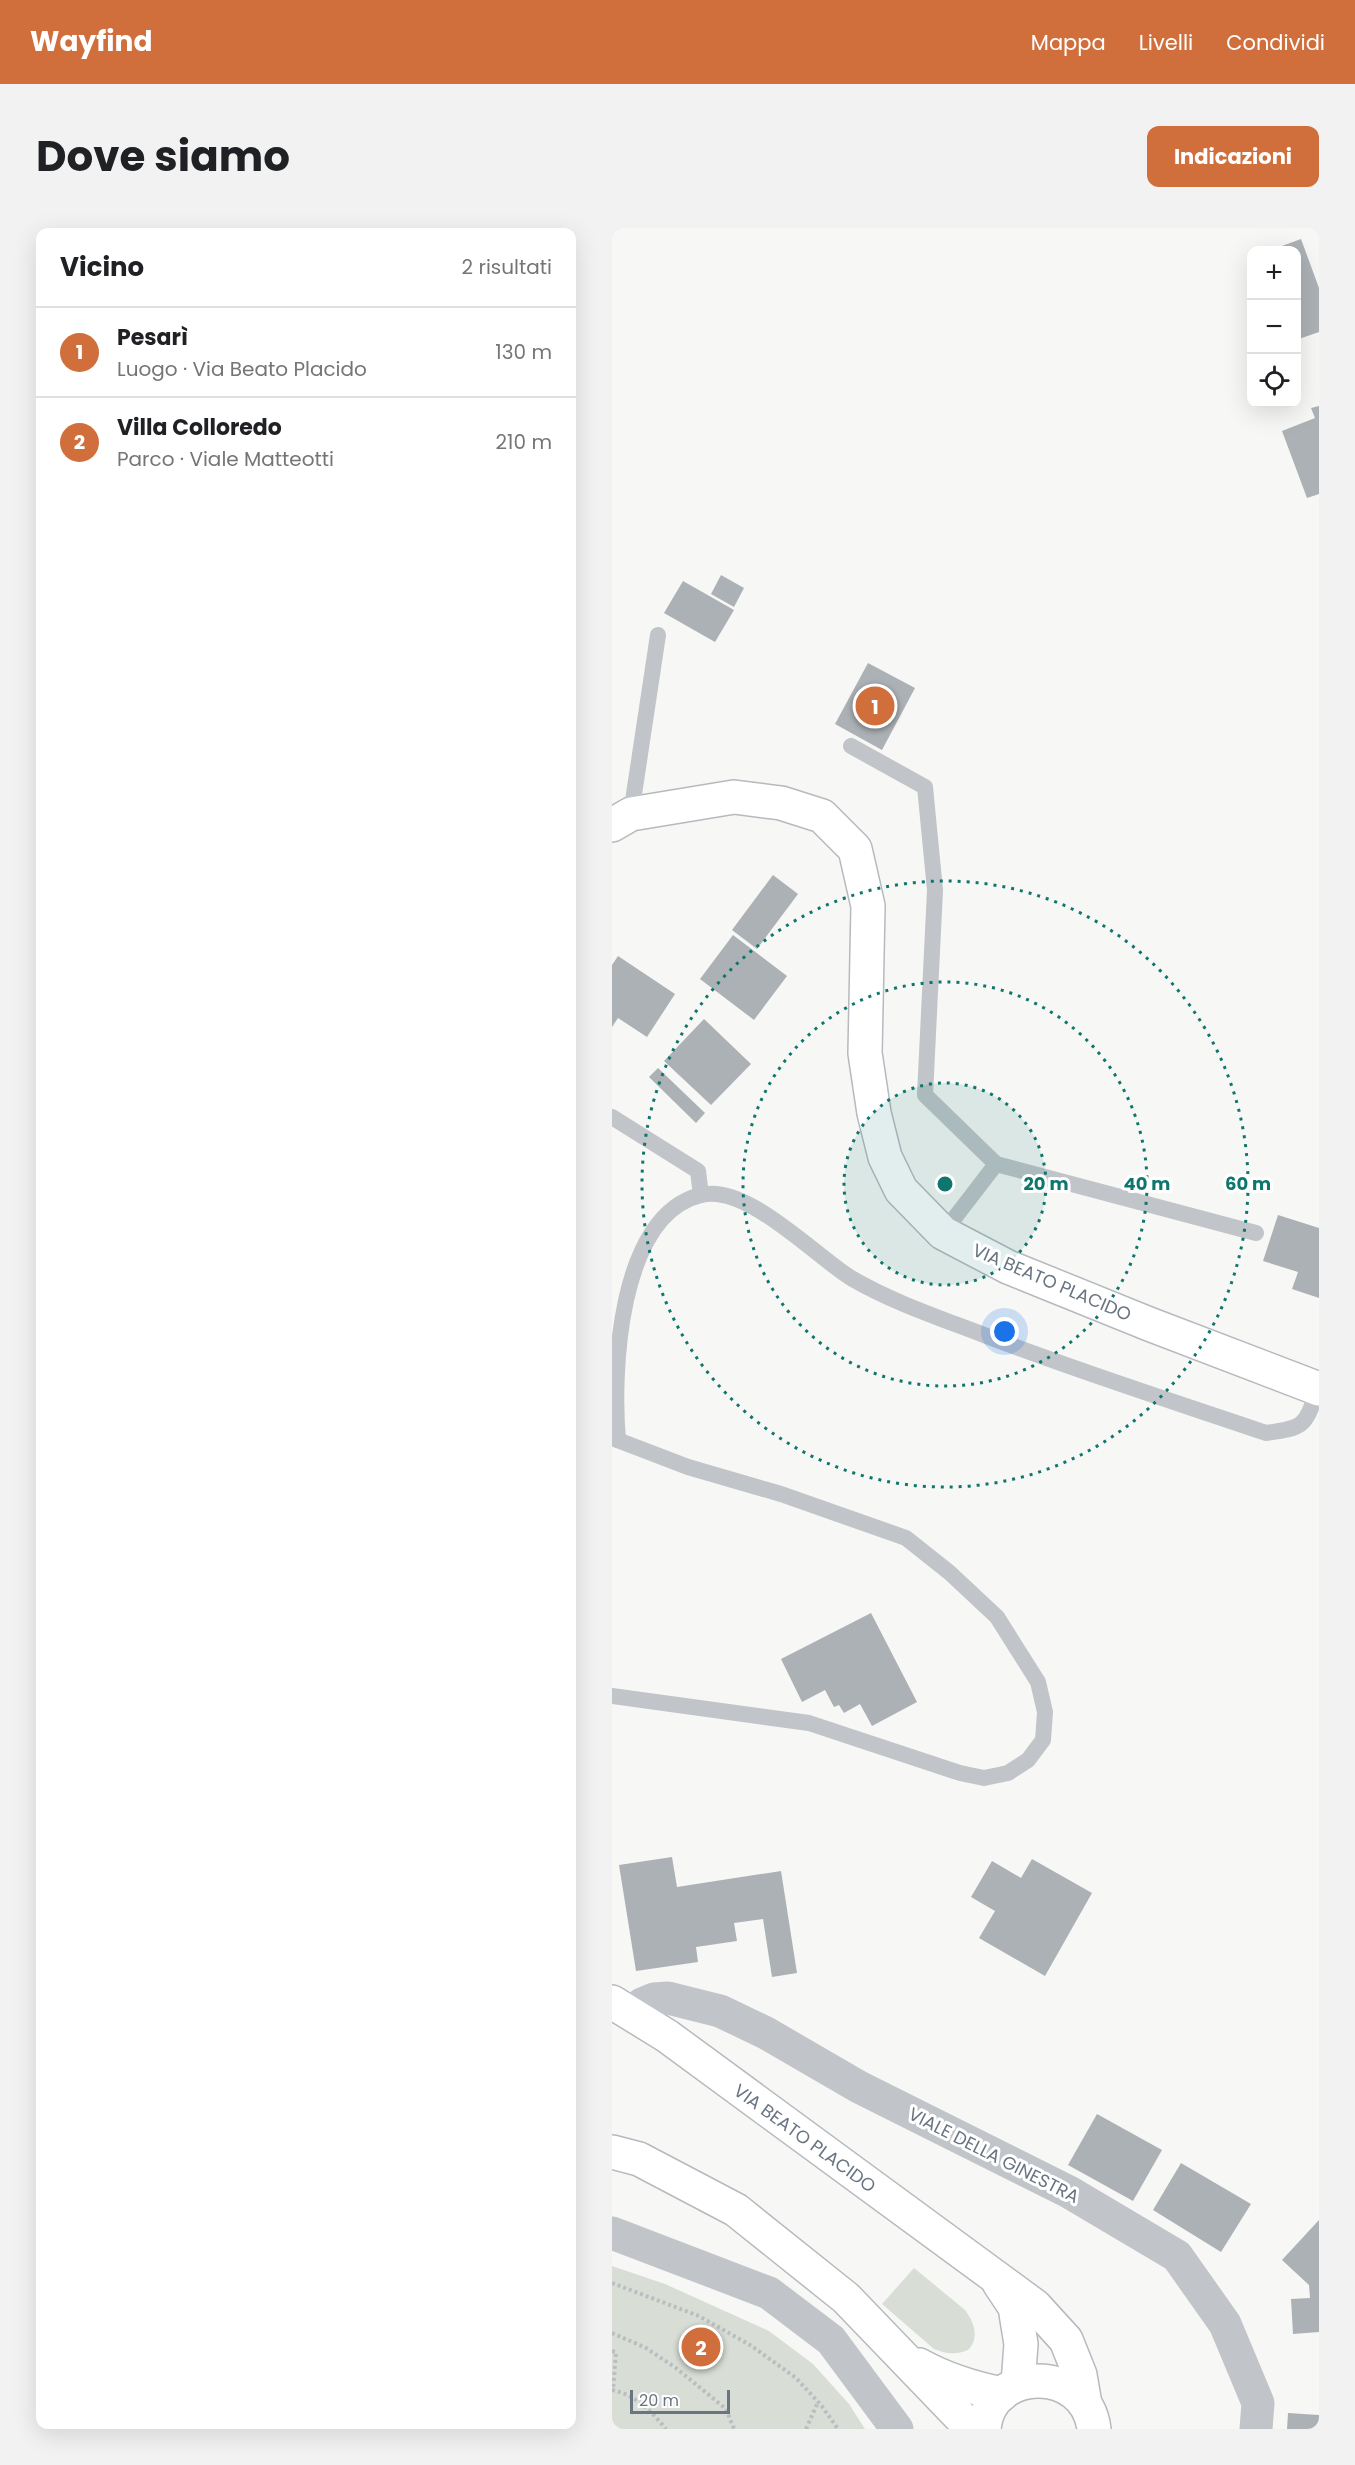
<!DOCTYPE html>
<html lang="it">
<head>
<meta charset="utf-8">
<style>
  :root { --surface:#fff; --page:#f2f2f2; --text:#202124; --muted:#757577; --line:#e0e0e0; --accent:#d06e3c }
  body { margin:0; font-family:Poppins,sans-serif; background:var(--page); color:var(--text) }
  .controls { position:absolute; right:18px; top:18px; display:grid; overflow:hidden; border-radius:12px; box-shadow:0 6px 24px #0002 }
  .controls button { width:54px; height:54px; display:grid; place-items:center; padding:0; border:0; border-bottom:2px solid var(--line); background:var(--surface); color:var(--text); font:30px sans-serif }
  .scale { position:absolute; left:18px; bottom:15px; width:100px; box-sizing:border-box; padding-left:6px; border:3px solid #6a7582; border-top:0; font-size:16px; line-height:21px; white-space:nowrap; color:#6a7582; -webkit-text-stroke:4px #fff; paint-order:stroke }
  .you { position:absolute; left:393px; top:1104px; width:21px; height:21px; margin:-15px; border:4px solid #fff; border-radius:50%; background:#1a73e8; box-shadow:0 0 0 9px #1a73e833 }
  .badge { display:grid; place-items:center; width:39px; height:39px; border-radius:50%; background:var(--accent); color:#fff; font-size:20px; font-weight:700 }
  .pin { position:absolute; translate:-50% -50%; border:3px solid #fff; box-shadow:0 2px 6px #0006 }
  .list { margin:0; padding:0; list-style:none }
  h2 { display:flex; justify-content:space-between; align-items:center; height:78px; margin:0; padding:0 24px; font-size:26px }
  h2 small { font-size:20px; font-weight:400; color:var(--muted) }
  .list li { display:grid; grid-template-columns:39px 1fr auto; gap:18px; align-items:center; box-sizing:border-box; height:90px; padding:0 24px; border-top:2px solid var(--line) }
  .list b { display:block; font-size:22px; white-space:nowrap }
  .list p { margin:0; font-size:20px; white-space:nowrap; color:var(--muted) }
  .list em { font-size:20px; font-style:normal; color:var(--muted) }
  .icon { flex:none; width:33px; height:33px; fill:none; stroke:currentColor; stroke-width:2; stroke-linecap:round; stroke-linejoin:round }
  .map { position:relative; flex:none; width:707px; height:2201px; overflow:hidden; border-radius:12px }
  header { display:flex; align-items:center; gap:36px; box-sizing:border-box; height:84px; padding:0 30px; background:var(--accent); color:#fff }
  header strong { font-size:28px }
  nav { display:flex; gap:33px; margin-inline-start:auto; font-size:21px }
  .intro { display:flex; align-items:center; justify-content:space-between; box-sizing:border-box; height:144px; padding:0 36px }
  h1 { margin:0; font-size:42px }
  .button { padding:15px 27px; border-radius:12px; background:var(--accent); color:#fff; font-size:21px; font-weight:700 }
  main { display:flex; gap:36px; padding:0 36px }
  aside { flex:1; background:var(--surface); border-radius:12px; box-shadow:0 6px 24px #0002 }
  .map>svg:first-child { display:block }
</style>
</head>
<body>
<header>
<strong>Wayfind</strong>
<nav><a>Mappa</a><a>Livelli</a><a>Condividi</a></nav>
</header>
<div class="intro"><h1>Dove siamo</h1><a class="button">Indicazioni</a></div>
<main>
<aside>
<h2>Vicino<small>2 risultati</small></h2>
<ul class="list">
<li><span class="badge">1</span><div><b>Pesarì</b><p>Luogo · Via Beato Placido</p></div><em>130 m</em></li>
<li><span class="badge">2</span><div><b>Villa Colloredo</b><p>Parco · Viale Matteotti</p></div><em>210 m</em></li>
</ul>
</aside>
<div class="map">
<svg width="707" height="2201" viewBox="0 0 707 2201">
  <rect width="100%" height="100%" fill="#f7f7f5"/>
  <!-- green -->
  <g fill="#d8ded6">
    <polygon points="0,2038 53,2056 157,2103 201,2136 237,2176 253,2201 0,2201"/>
    <path d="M302 2040 353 2082C362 2094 368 2110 356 2122 344 2127 334 2126 322 2121L270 2076Z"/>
  </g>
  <!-- building -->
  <g fill="#acb1b6">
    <polygon points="689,11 707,60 707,104 684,112 684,22 659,22"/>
    <polygon points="707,178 707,266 695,270 670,203 703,190 699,180"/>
    <polygon points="109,347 132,360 122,379 99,366"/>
    <polygon points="71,353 122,382 103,414 52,385"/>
    <polygon points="256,435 303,460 270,522 223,496"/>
    <polygon points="161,647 186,666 145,721 120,702"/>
    <polygon points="121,707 175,748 142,792 88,751"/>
    <polygon points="6,728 63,766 35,809 6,790 0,799 0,737"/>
    <polygon points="92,791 139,836 99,877 52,833"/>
    <polygon points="46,840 93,885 84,895 37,849"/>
    <polygon points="666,987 707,1000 707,1070 680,1061 686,1044 651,1033"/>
    <polygon points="259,1385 305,1474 260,1498 248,1476 232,1485 227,1477 222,1479 213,1462 190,1474 169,1431"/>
    <polygon points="60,1629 65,1659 169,1643 185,1745 160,1749 151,1691 122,1695 125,1713 84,1719 86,1734 24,1743 7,1637"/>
    <polygon points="420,1631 480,1665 433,1748 367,1710 383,1683 359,1669 380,1633 409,1650"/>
    <polygon points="485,1886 550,1922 521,1973 456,1937"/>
    <polygon points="569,1935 639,1976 609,2024 541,1982"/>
    <polygon points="707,1992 707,2104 681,2106 679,2071 698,2070 697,2057 670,2032"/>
    <polygon points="676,2185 707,2187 707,2201 675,2201"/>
  </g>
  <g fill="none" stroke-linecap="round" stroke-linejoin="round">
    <defs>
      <g id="secondary">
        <polyline points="0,597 19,586 122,569 169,575 210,588 243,621 256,678 253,825 262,885 273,929 289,962 331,1005 396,1039 537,1096 707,1161"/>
        <polyline points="0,1774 55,1808 423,2078 454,2112 468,2147 473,2176"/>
        <polyline points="0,1924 27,1931 124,1982 234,2070 360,2201"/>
        <polyline points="387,2055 403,2079 409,2116 406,2156"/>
        <path d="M307 2137C334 2152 360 2160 390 2166"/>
        <path d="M372 2201C377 2138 474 2136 482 2201"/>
      </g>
    </defs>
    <!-- secondary casing -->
    <use href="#secondary" stroke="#b6babe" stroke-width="36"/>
    <!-- path -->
    <g stroke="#bbbdc0" stroke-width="4" stroke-dasharray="3 3" stroke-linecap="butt">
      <polyline points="0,2055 87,2088 138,2117 184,2150 209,2177 226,2201"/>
      <polyline points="0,2105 34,2120 64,2140 114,2181 122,2201"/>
      <polyline points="0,2123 4,2124 1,2162"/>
      <path d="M0 2162C24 2167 39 2183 54 2201"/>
      <polyline points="194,2201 206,2174"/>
    </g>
    <!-- service -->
    <g stroke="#c1c4c8" stroke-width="16">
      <polyline points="239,518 313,559 323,662 313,867 384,936"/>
      <polyline points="19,586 46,407"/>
      <polyline points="0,889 86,943 89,967"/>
      <polyline points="331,1005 384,936 644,1005"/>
      <polyline points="0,1210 76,1239 169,1266 294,1310 338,1345 385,1389 426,1454 433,1484 431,1512 416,1532 396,1545 372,1550 348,1545 197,1495 0,1468"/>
      <path d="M6 1212C0 1145 6 987 89 967 134 955 202 1027 239 1050 280 1074 328 1090 372 1107 465 1143 560 1173 654 1205 694 1200 693 1197 706 1161"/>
    </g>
    <!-- minor -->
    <g stroke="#c1c4c8" stroke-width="33">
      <polyline points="19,1785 30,1776 42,1771 56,1770 108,1783 154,1805 247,1859 457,1964 565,2028 613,2096 646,2175 644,2201"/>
      <polyline points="0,2005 157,2065 219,2112 285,2201"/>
    </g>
    <!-- secondary -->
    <use href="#secondary" stroke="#fff" stroke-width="33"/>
  </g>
  <!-- distance rings -->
  <circle cx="333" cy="956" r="101" fill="#0f766e" fill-opacity=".12"/>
  <g fill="none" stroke="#0f766e" stroke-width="3" stroke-dasharray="3 6">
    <circle cx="333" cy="956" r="101"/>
    <circle cx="333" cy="956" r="202"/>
    <circle cx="333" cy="956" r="303"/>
  </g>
  <g text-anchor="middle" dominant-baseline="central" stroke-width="6" stroke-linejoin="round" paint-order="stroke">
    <!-- street labels -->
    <g font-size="18" fill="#6a7582" stroke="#fff">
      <text transform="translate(440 1054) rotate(23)">VIA BEATO PLACIDO</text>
      <text transform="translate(193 1910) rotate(36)">VIA BEATO PLACIDO</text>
      <text transform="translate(382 1927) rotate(27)">VIALE DELLA GINESTRA</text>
    </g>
  </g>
  <circle cx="333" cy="956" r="9" fill="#0f766e" stroke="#fff" stroke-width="3"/>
  <g font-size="18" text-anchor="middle" font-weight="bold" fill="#0f766e" stroke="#fff" stroke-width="6" stroke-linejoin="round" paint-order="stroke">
    <text x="434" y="962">20 m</text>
    <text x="535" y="962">40 m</text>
    <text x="636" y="962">60 m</text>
  </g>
</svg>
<div class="controls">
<button>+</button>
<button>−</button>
<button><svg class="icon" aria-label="locate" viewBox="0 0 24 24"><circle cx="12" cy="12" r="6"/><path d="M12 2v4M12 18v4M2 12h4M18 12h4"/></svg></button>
</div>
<div class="scale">20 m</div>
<div class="you"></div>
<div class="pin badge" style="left:263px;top:478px">1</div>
<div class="pin badge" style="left:89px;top:2119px">2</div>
</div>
</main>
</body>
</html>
